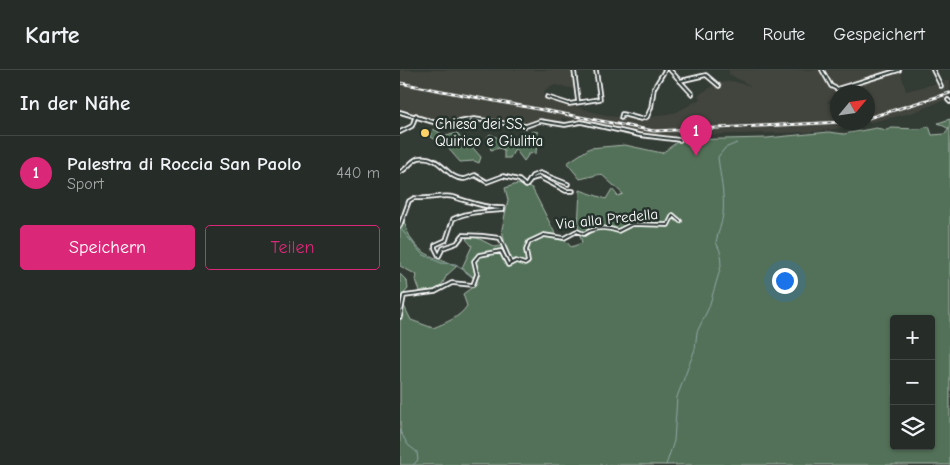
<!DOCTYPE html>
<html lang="de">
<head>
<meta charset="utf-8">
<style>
  :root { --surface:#262c28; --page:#323834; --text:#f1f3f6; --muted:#a4a7a8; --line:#424845; --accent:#db2777 }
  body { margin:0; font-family:"Comic Neue",sans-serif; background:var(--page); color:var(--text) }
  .controls { position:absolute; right:15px; bottom:15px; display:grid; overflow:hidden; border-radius:5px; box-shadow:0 1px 4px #0004 }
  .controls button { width:45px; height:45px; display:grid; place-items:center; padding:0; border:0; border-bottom:1px solid var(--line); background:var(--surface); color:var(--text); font:25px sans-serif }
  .compass { position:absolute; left:430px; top:15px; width:45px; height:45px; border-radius:50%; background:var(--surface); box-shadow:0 1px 4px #0004; rotate:61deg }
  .you { position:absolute; left:384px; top:210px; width:18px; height:18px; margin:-12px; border:4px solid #fff; border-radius:50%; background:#1a73e8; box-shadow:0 0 0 8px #1a73e833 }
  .badge { display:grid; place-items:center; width:32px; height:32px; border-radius:50%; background:var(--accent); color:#fff; font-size:16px; font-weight:700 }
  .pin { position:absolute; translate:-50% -41px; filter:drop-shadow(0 1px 2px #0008) }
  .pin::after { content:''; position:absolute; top:26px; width:18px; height:15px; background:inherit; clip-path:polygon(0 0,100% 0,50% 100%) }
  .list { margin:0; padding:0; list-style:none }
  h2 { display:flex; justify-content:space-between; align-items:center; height:65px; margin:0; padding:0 20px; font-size:21px }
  h2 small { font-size:16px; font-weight:400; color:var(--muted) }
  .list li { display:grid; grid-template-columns:32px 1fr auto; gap:15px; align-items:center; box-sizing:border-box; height:75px; padding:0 20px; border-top:1px solid var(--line) }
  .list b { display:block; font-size:19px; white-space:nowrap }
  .list p { margin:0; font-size:16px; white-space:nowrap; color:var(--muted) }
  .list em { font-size:16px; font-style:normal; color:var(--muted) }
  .actions { display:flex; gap:10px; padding:15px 20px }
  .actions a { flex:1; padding:11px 0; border:1px solid var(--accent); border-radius:5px; text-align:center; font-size:18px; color:var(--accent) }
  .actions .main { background:var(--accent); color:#fff }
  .icon { flex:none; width:28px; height:28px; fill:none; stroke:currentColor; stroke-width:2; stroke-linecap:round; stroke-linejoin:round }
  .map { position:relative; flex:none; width:550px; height:395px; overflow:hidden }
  header { display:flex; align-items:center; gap:30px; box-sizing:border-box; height:70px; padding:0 25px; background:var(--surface); border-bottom:1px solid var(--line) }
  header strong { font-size:24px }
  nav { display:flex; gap:28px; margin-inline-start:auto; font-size:18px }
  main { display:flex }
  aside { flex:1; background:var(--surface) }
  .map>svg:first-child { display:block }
</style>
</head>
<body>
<header>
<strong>Karte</strong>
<nav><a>Karte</a><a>Route</a><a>Gespeichert</a></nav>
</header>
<main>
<aside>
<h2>In der Nähe<small></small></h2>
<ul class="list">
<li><span class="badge">1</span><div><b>Palestra di Roccia San Paolo</b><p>Sport</p></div><em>440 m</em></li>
</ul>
<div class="actions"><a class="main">Speichern</a><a>Teilen</a></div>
</aside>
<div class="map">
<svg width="550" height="395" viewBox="0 0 550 395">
  <rect width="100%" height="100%" fill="#333b35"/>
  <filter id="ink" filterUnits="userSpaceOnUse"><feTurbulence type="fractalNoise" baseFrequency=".02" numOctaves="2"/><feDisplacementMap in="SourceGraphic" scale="10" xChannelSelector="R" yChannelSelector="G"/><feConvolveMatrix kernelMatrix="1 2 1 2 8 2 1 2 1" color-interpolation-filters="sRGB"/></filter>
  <g filter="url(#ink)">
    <!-- built -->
    <path fill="#42453e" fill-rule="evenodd" d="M0 0H173L175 19 155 15 145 20 143 27 207 46 242 49 277 42 300 29 298 25 319 13 332 11 351 16 329 4V0H500L506 21 550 10V28L511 43 449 57 410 62 265 66 234 63 162 48 161 51 153 49 151 53 140 51 126 56 77 48 52 54H41L16 44 0 41ZM438 22H468V26L471 27 468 36V52H438L437 36 427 32 437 25Z"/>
    <!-- green -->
    <g fill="#537159" stroke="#a9b8ac" fill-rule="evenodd">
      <path d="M550 49V395H0V204L7 211 8 219 0 228 11 250 33 258C45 253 59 248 67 236L63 224 74 216 77 210 62 198 72 176 66 169 72 165 95 177 105 175 102 159 108 130 105 118 117 114 132 118 158 169 166 171 171 177 182 173 178 157 180 120 206 129 212 119 218 126 223 124 201 104 180 109 167 93 190 78 225 75 262 83 280 70 367 68 429 62 444 64 476 58 487 60 491 58 520 59 529 56 532 65 545 64 549 59 538 53ZM494 249H531V376H494Z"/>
      <polygon points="33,59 46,66 57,63 67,77 74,79 81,87 79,93 74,91 60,92 47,77 31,67"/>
      <polygon points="132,61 138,62 136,83 129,84 124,91 115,79 110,88 104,88 104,80 99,78 91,80 87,67 90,64 108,73 124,77"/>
      <path d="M0 149 4 151C13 184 29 185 57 196L47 205 39 220 20 221 16 210 17 205 0 196Z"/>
    </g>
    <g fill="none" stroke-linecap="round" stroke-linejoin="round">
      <!-- stream -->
      <g stroke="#91a6a7" stroke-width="1">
        <polyline points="0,158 22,184 41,193 56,194 78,212"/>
        <polyline points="0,361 8,375 17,382 18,390 13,395"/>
        <path d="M266 395 274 371 277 327 295 279 297 262 309 237 321 196 320 181 316 172C318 162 322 154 323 144 325 125 320 106 318 87L325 78 337 73"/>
      </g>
      <!-- street-tunnel -->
      <g stroke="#474f49" stroke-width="2" stroke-dasharray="2 1" stroke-linecap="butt">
        <polyline points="541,16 548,29"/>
        <polyline points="219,58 221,48"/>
      </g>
      <defs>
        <g id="street">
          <polyline points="174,0 178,31"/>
          <polyline points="270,0 292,24"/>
          <polyline points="422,0 431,16 437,19 499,0"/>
          <polyline points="533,0 541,16"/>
          <polyline points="280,11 306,5 319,16"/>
          <polyline points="147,27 169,34 200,29 196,0"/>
          <polyline points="548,30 550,32"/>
          <polyline points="0,42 43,55 74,49 126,56 140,51 165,55 181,52 239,65 280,70"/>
          <polyline points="221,48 222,44 241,49 247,47 251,38 254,18 265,0"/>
          <polyline points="0,62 12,56 16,45"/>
          <path d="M0 102C8 99 11 90 19 88 41 84 47 110 64 109 67 109 72 106 75 105L87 112 103 106 119 110 126 116 132 106 140 103 168 114"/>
          <polyline points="127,115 132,109 139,107 166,121 173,121"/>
          <path d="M0 156 9 131 14 128C27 130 44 124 53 127 68 131 87 139 103 138V140C86 142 68 141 53 149L46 170 35 175V178L39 186 43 178 57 173 63 165C76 165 88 166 100 168L111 193"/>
          <path d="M0 247 4 226 35 222 52 213 73 215 77 204 74 191 79 185 101 181 108 195 116 191 125 194 128 192 126 180 129 172 144 165 164 168 177 161 184 164C194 157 207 157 218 161L232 154 268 155 273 145 280 151"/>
        </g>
      </defs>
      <!-- street casing -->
      <use href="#street" stroke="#fff" stroke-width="5.5"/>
      <!-- street -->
      <use href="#street" stroke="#26332d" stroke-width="2"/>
      <defs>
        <g id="rail">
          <polyline points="0,13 254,61 443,52"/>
          <polyline points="468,48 550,23"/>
        </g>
      </defs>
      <!-- rail casing -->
      <use href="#rail" stroke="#fff" stroke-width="3"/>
      <!-- rail -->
      <use href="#rail" stroke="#26332d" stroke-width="1" stroke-dasharray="4" stroke-linecap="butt"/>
    </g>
  </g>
  <!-- markers -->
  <circle fill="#ffd166" stroke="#26332d" stroke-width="2" cx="25" cy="63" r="5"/>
  <g text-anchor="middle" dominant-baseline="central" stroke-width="5" stroke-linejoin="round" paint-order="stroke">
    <!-- poi labels -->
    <g font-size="15" fill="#fff" stroke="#26332d" text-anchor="start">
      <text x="35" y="54">Chiesa dei SS.<tspan x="35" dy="17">Quirico e Giulitta</tspan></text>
    </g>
    <!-- street labels -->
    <g font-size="15" fill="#fff" stroke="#26332d">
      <text transform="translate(207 149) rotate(-6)">Via alla Predella</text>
    </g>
  </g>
</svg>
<div class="controls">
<button>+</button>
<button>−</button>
<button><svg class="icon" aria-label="layers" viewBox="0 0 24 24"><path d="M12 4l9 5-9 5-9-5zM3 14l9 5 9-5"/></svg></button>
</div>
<svg class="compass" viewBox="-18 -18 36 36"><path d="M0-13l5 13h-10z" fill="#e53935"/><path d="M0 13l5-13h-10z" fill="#a4a7a8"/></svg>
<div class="you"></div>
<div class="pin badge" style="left:296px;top:86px">1</div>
</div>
</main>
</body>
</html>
